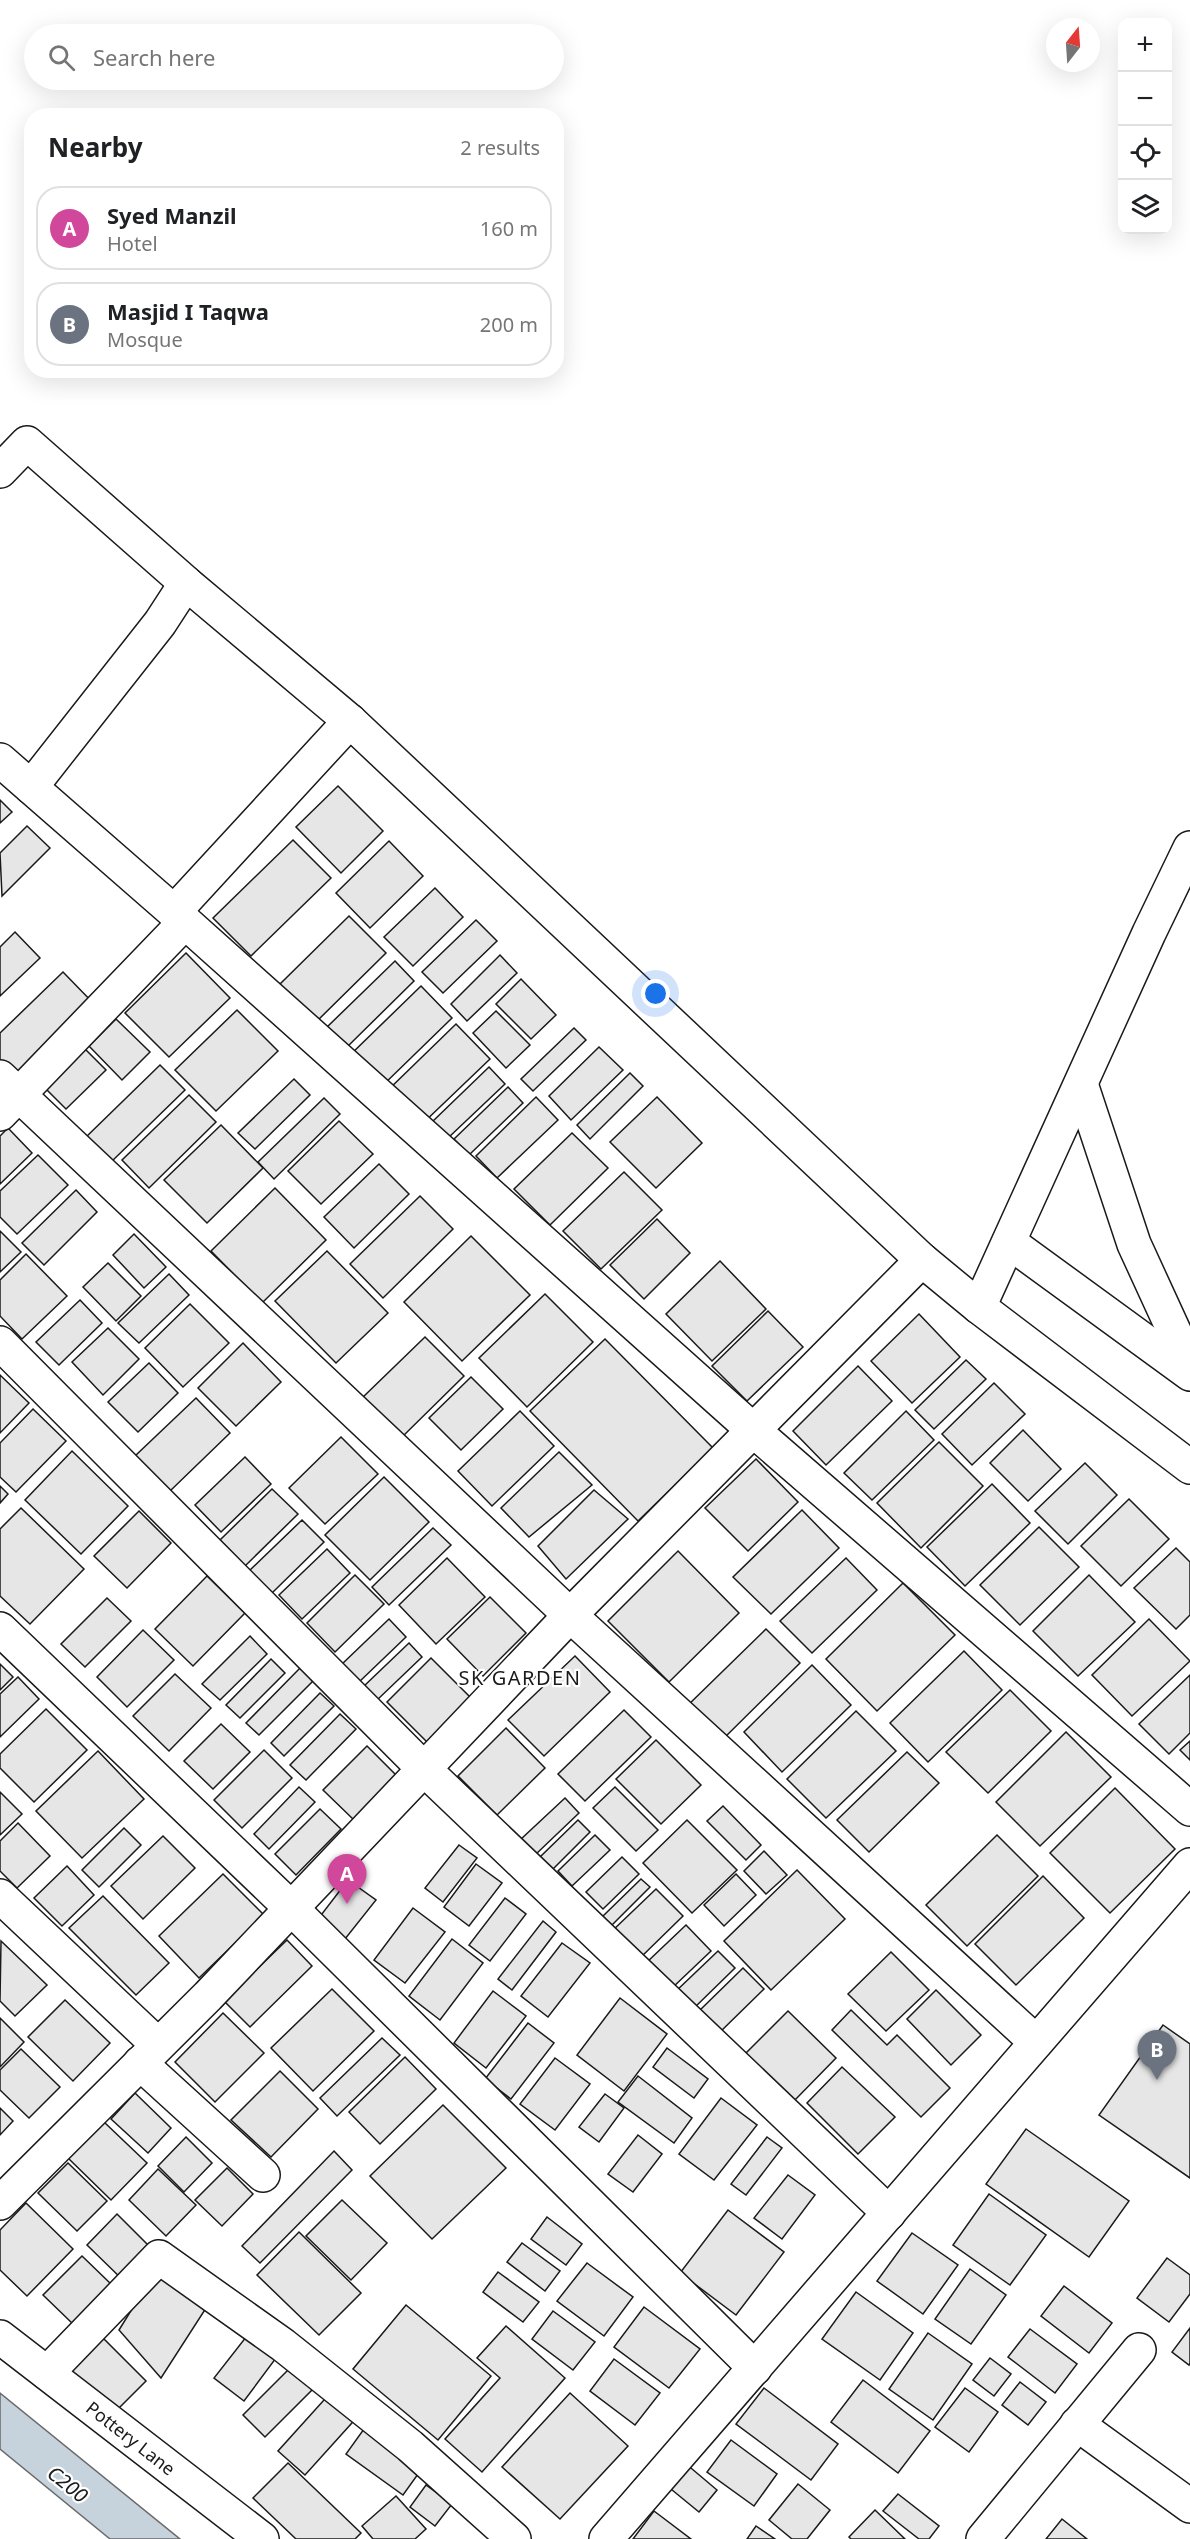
<!DOCTYPE html>
<html lang="en">
<head>
<meta charset="utf-8">
<style>
  :root { --surface:#fff; --page:#f2f2f2; --text:#202124; --muted:#757577; --line:#e0e0e0; --accent:#7c3aed }
  body { margin:0; font-family:"Noto Sans",sans-serif; background:var(--page); color:var(--text) }
  .controls { position:absolute; right:18px; top:18px; display:grid; overflow:hidden; border-radius:12px; box-shadow:0 6px 24px #0002 }
  .controls button { width:54px; height:54px; display:grid; place-items:center; padding:0; border:0; border-bottom:2px solid var(--line); background:var(--surface); color:var(--text); font:30px sans-serif }
  .compass { position:absolute; left:1046px; top:18px; width:54px; height:54px; border-radius:50%; background:var(--surface); box-shadow:0 6px 24px #0002; rotate:17deg }
  .you { position:absolute; left:656px; top:994px; width:21px; height:21px; margin:-15px; border:4px solid #fff; border-radius:50%; background:#1a73e8; box-shadow:0 0 0 9px #1a73e833 }
  .badge { display:grid; place-items:center; width:39px; height:39px; border-radius:50%; background:var(--accent); color:#fff; font-size:20px; font-weight:700 }
  .pin { position:absolute; translate:-50% -50px; filter:drop-shadow(0 2px 3px #0008) }
  .pin::after { content:''; position:absolute; top:32px; width:21px; height:18px; background:inherit; clip-path:polygon(0 0,100% 0,50% 100%) }
  .list { margin:0; padding:0; list-style:none }
  h2 { display:flex; justify-content:space-between; align-items:center; height:78px; margin:0; padding:0 24px; font-size:26px }
  h2 small { font-size:20px; font-weight:400; color:var(--muted) }
  .list li { display:grid; grid-template-columns:39px 1fr auto; gap:18px; align-items:center; box-sizing:border-box; height:84px; margin:0 12px 12px; padding:0 12px; border:2px solid var(--line); border-radius:24px }
  .list b { display:block; font-size:22px; white-space:nowrap }
  .list p { margin:0; font-size:20px; white-space:nowrap; color:var(--muted) }
  .list em { font-size:20px; font-style:normal; color:var(--muted) }
  .icon { flex:none; width:33px; height:33px; fill:none; stroke:currentColor; stroke-width:2; stroke-linecap:round; stroke-linejoin:round }
  .map { position:relative; flex:none; width:1190px; height:2539px; overflow:hidden }
  .search { position:absolute; background:var(--surface); box-shadow:0 6px 24px #0002; left:24px; top:24px; width:540px; height:66px; display:flex; align-items:center; gap:15px; box-sizing:border-box; padding:0 21px; border-radius:33px; color:var(--muted); font-size:22px }
  .panel { position:absolute; background:var(--surface); box-shadow:0 6px 24px #0002; left:24px; top:108px; width:540px; height:270px; border-radius:24px }
  .map>svg:first-child { display:block }
</style>
</head>
<body>
<div class="map">
<svg width="1190" height="2539" viewBox="0 0 1190 2539">
  <rect width="100%" height="100%" fill="#fff"/>
  <!-- water -->
  <polygon fill="#c6d2dc" stroke="#6a6a6a" stroke-width="1.5" points="0,2393 180,2539 110,2539 0,2449"/>
  <!-- building -->
  <g fill="#e6e6e6" stroke="#1a1a1a" stroke-width="1.5">
    <polygon points="338,786 383,831 341,873 296,827"/>
    <polygon points="0,800 12,812 0,823"/>
    <polygon points="27,826 50,848 2,896 0,853"/>
    <polygon points="293,840 331,878 251,956 213,918"/>
    <polygon points="389,841 423,876 370,928 336,893"/>
    <polygon points="435,888 463,917 413,966 384,937"/>
    <polygon points="349,916 386,953 316,1022 279,985"/>
    <polygon points="476,920 497,941 443,993 422,972"/>
    <polygon points="15,932 40,958 0,996 0,947"/>
    <polygon points="186,953 230,998 169,1057 125,1013"/>
    <polygon points="500,955 517,973 467,1021 451,1004"/>
    <polygon points="395,961 414,981 346,1048 326,1028"/>
    <polygon points="63,972 97,1007 19,1083 0,1064 0,1033"/>
    <polygon points="521,979 556,1015 531,1039 496,1004"/>
    <polygon points="421,986 452,1018 378,1090 347,1058"/>
    <polygon points="237,1010 278,1051 216,1111 175,1070"/>
    <polygon points="496,1011 530,1045 506,1068 473,1033"/>
    <polygon points="116,1019 150,1052 122,1080 89,1046"/>
    <polygon points="456,1024 490,1059 419,1127 385,1093"/>
    <polygon points="574,1028 586,1040 533,1091 521,1079"/>
    <polygon points="79,1043 106,1070 66,1109 39,1082"/>
    <polygon points="599,1047 623,1070 571,1120 549,1096"/>
    <polygon points="160,1065 185,1090 109,1164 84,1139"/>
    <polygon points="489,1067 505,1084 448,1138 432,1122"/>
    <polygon points="630,1073 643,1086 590,1139 577,1125"/>
    <polygon points="294,1079 310,1095 255,1149 238,1133"/>
    <polygon points="508,1087 523,1103 469,1155 454,1139"/>
    <polygon points="189,1095 216,1122 149,1188 122,1160"/>
    <polygon points="536,1097 558,1120 497,1178 476,1156"/>
    <polygon points="657,1097 702,1143 656,1188 610,1142"/>
    <polygon points="324,1098 340,1114 274,1179 258,1162"/>
    <polygon points="339,1121 373,1154 321,1204 288,1171"/>
    <polygon points="221,1125 263,1168 207,1223 164,1180"/>
    <polygon points="8,1128 32,1153 0,1184 0,1136"/>
    <polygon points="572,1133 608,1168 550,1225 514,1189"/>
    <polygon points="38,1155 68,1185 17,1234 0,1217 0,1191"/>
    <polygon points="379,1164 409,1194 354,1248 324,1217"/>
    <polygon points="624,1172 662,1210 601,1269 563,1231"/>
    <polygon points="275,1188 326,1240 262,1303 211,1251"/>
    <polygon points="76,1190 97,1212 44,1265 22,1243"/>
    <polygon points="420,1196 453,1229 383,1298 350,1264"/>
    <polygon points="657,1219 690,1253 644,1299 610,1265"/>
    <polygon points="0,1231 21,1252 0,1272"/>
    <polygon points="134,1234 166,1267 144,1288 113,1255"/>
    <polygon points="471,1236 530,1295 462,1361 404,1302"/>
    <polygon points="327,1251 388,1313 336,1363 275,1301"/>
    <polygon points="26,1254 67,1296 22,1339 0,1316 0,1280"/>
    <polygon points="720,1261 766,1309 712,1361 666,1314"/>
    <polygon points="108,1263 141,1296 116,1321 83,1287"/>
    <polygon points="169,1274 189,1295 139,1343 118,1323"/>
    <polygon points="545,1294 593,1342 527,1407 479,1358"/>
    <polygon points="80,1300 102,1323 59,1365 36,1342"/>
    <polygon points="190,1304 229,1343 183,1387 145,1348"/>
    <polygon points="768,1311 803,1347 747,1401 712,1366"/>
    <polygon points="919,1314 960,1357 912,1403 871,1361"/>
    <polygon points="108,1328 139,1359 103,1395 72,1362"/>
    <polygon points="425,1337 464,1376 400,1439 361,1399"/>
    <polygon points="605,1339 713,1448 638,1521 530,1411"/>
    <polygon points="243,1343 281,1382 236,1426 198,1388"/>
    <polygon points="966,1360 986,1379 934,1429 915,1410"/>
    <polygon points="149,1363 178,1393 138,1432 108,1402"/>
    <polygon points="858,1366 892,1401 826,1465 793,1431"/>
    <polygon points="0,1375 29,1403 0,1433"/>
    <polygon points="471,1377 503,1409 461,1450 429,1418"/>
    <polygon points="994,1383 1025,1414 972,1465 942,1434"/>
    <polygon points="196,1398 230,1433 170,1491 135,1456"/>
    <polygon points="33,1409 66,1441 16,1492 0,1477 0,1443"/>
    <polygon points="520,1411 554,1446 492,1506 458,1471"/>
    <polygon points="906,1411 934,1440 872,1500 844,1473"/>
    <polygon points="1023,1430 1061,1469 1028,1501 990,1463"/>
    <polygon points="341,1437 378,1474 325,1524 289,1488"/>
    <polygon points="939,1442 983,1486 921,1548 877,1503"/>
    <polygon points="72,1451 128,1506 81,1554 25,1500"/>
    <polygon points="559,1452 592,1485 529,1537 501,1508"/>
    <polygon points="245,1457 271,1484 221,1532 195,1505"/>
    <polygon points="756,1459 798,1502 748,1551 705,1508"/>
    <polygon points="1085,1463 1117,1495 1068,1544 1035,1511"/>
    <polygon points="384,1477 429,1522 370,1580 325,1535"/>
    <polygon points="992,1484 1030,1523 965,1586 927,1547"/>
    <polygon points="0,1486 8,1494 0,1503"/>
    <polygon points="272,1489 298,1514 245,1566 220,1540"/>
    <polygon points="594,1490 628,1519 566,1579 538,1546"/>
    <polygon points="1129,1499 1169,1539 1121,1586 1081,1546"/>
    <polygon points="21,1508 84,1569 30,1624 0,1596 0,1529"/>
    <polygon points="802,1510 839,1548 771,1614 733,1577"/>
    <polygon points="139,1511 171,1543 127,1588 94,1556"/>
    <polygon points="302,1520 324,1542 271,1594 249,1571"/>
    <polygon points="1039,1527 1079,1567 1020,1625 980,1585"/>
    <polygon points="433,1528 451,1545 389,1605 372,1587"/>
    <polygon points="1176,1548 1190,1562 1190,1615 1176,1629 1134,1588"/>
    <polygon points="327,1549 350,1573 302,1619 279,1595"/>
    <polygon points="678,1551 739,1613 669,1682 608,1621"/>
    <polygon points="447,1558 485,1597 436,1644 399,1605"/>
    <polygon points="846,1558 877,1590 812,1653 780,1621"/>
    <polygon points="355,1575 384,1604 335,1652 307,1623"/>
    <polygon points="1089,1575 1135,1622 1078,1676 1033,1631"/>
    <polygon points="207,1576 245,1613 193,1666 155,1629"/>
    <polygon points="903,1583 955,1635 877,1711 826,1659"/>
    <polygon points="490,1597 526,1633 483,1676 447,1639"/>
    <polygon points="107,1598 131,1621 85,1667 61,1644"/>
    <polygon points="389,1619 406,1637 358,1683 341,1665"/>
    <polygon points="1149,1619 1190,1661 1132,1716 1092,1675"/>
    <polygon points="766,1629 800,1663 717,1745 683,1710"/>
    <polygon points="143,1630 174,1660 127,1707 97,1677"/>
    <polygon points="250,1636 267,1654 220,1700 202,1684"/>
    <polygon points="409,1643 422,1657 376,1701 363,1687"/>
    <polygon points="964,1651 1002,1690 928,1762 890,1723"/>
    <polygon points="575,1656 610,1692 544,1756 508,1720"/>
    <polygon points="431,1658 476,1703 431,1746 387,1702"/>
    <polygon points="271,1659 285,1673 240,1718 226,1705"/>
    <polygon points="0,1664 13,1677 0,1690"/>
    <polygon points="812,1665 851,1705 782,1772 744,1732"/>
    <polygon points="301,1667 314,1680 259,1735 246,1723"/>
    <polygon points="175,1674 211,1708 169,1751 133,1716"/>
    <polygon points="1190,1675 1190,1733 1169,1754 1139,1724"/>
    <polygon points="18,1677 39,1699 0,1737 0,1694"/>
    <polygon points="1010,1690 1051,1731 988,1793 946,1752"/>
    <polygon points="320,1693 334,1706 284,1756 271,1743"/>
    <polygon points="46,1709 87,1750 34,1802 0,1768 0,1754"/>
    <polygon points="624,1710 651,1737 585,1801 558,1774"/>
    <polygon points="856,1711 896,1751 826,1818 787,1779"/>
    <polygon points="340,1714 356,1729 306,1780 290,1765"/>
    <polygon points="221,1724 250,1752 213,1789 184,1761"/>
    <polygon points="506,1728 545,1768 497,1815 458,1776"/>
    <polygon points="1066,1732 1111,1777 1040,1846 996,1802"/>
    <polygon points="656,1740 701,1785 661,1824 616,1779"/>
    <polygon points="1190,1741 1190,1760 1180,1750"/>
    <polygon points="367,1746 397,1776 354,1820 323,1790"/>
    <polygon points="264,1750 292,1778 242,1828 214,1800"/>
    <polygon points="98,1751 144,1799 82,1858 36,1811"/>
    <polygon points="907,1752 939,1783 869,1852 837,1820"/>
    <polygon points="299,1787 315,1802 269,1849 254,1834"/>
    <polygon points="615,1787 658,1830 636,1851 593,1808"/>
    <polygon points="1115,1788 1175,1849 1110,1913 1050,1853"/>
    <polygon points="0,1792 22,1814 0,1835"/>
    <polygon points="565,1798 579,1813 535,1855 520,1840"/>
    <polygon points="723,1806 761,1845 746,1860 707,1821"/>
    <polygon points="320,1809 341,1829 296,1875 275,1854"/>
    <polygon points="578,1820 590,1832 553,1869 540,1857"/>
    <polygon points="687,1820 737,1870 692,1913 643,1863"/>
    <polygon points="18,1823 50,1856 17,1888 0,1871 0,1841"/>
    <polygon points="124,1828 141,1845 99,1887 82,1870"/>
    <polygon points="595,1835 610,1850 572,1886 558,1871"/>
    <polygon points="997,1835 1038,1876 967,1946 926,1905"/>
    <polygon points="163,1836 195,1868 143,1919 111,1886"/>
    <polygon points="459,1845 477,1858 443,1902 425,1888"/>
    <polygon points="764,1851 787,1875 766,1894 744,1871"/>
    <polygon points="622,1857 639,1874 603,1909 586,1892"/>
    <polygon points="476,1864 502,1883 469,1926 444,1907"/>
    <polygon points="67,1866 94,1895 62,1926 34,1898"/>
    <polygon points="797,1870 845,1919 771,1990 724,1941"/>
    <polygon points="223,1874 264,1915 199,1978 159,1936"/>
    <polygon points="736,1874 756,1895 724,1926 704,1905"/>
    <polygon points="1043,1876 1084,1918 1016,1985 975,1944"/>
    <polygon points="641,1879 650,1887 611,1926 602,1917"/>
    <polygon points="348,1880 376,1900 345,1939 318,1919"/>
    <polygon points="656,1889 683,1916 638,1960 611,1932"/>
    <polygon points="103,1896 169,1963 136,1995 69,1928"/>
    <polygon points="505,1898 526,1914 490,1961 469,1945"/>
    <polygon points="413,1908 445,1932 405,1983 374,1960"/>
    <polygon points="543,1921 556,1932 512,1990 498,1979"/>
    <polygon points="686,1925 711,1951 671,1989 646,1963"/>
    <polygon points="452,1939 483,1963 440,2020 409,1996"/>
    <polygon points="287,1940 312,1966 250,2027 224,2001"/>
    <polygon points="1,1941 47,1985 15,2016 0,2001"/>
    <polygon points="562,1943 590,1963 548,2017 521,1996"/>
    <polygon points="718,1951 735,1968 691,2011 674,1993"/>
    <polygon points="891,1952 929,1990 886,2031 848,1994"/>
    <polygon points="743,1968 764,1989 719,2033 698,2012"/>
    <polygon points="332,1989 374,2031 313,2091 271,2048"/>
    <polygon points="936,1990 981,2035 951,2065 907,2019"/>
    <polygon points="493,1991 526,2016 486,2068 454,2043"/>
    <polygon points="620,1998 667,2034 624,2091 577,2055"/>
    <polygon points="65,2000 110,2043 73,2081 28,2037"/>
    <polygon points="851,2010 887,2045 897,2035 950,2088 921,2117 832,2030"/>
    <polygon points="788,2011 836,2058 794,2101 745,2054"/>
    <polygon points="223,2013 264,2053 215,2102 175,2062"/>
    <polygon points="0,2018 24,2042 0,2067"/>
    <polygon points="528,2023 554,2043 511,2099 485,2079"/>
    <polygon points="1163,2025 1190,2044 1190,2178 1099,2115"/>
    <polygon points="382,2038 400,2055 337,2116 320,2098"/>
    <polygon points="667,2048 708,2079 694,2098 653,2067"/>
    <polygon points="21,2049 60,2087 29,2118 0,2090 0,2070"/>
    <polygon points="405,2057 436,2089 380,2144 349,2112"/>
    <polygon points="555,2058 590,2084 555,2130 520,2104"/>
    <polygon points="842,2067 895,2117 858,2154 807,2103"/>
    <polygon points="280,2071 318,2109 271,2157 231,2120"/>
    <polygon points="638,2076 692,2118 674,2143 618,2102"/>
    <polygon points="135,2093 171,2128 148,2153 111,2119"/>
    <polygon points="605,2094 624,2108 599,2142 579,2127"/>
    <polygon points="721,2098 757,2125 714,2180 679,2154"/>
    <polygon points="443,2105 506,2168 432,2239 370,2176"/>
    <polygon points="0,2108 13,2121 0,2135"/>
    <polygon points="104,2122 147,2163 111,2200 68,2158"/>
    <polygon points="1026,2129 1129,2201 1089,2257 986,2184"/>
    <polygon points="638,2135 662,2154 633,2192 608,2174"/>
    <polygon points="186,2137 212,2163 184,2192 158,2166"/>
    <polygon points="767,2137 782,2148 746,2195 731,2184"/>
    <polygon points="334,2151 352,2170 260,2263 242,2246"/>
    <polygon points="68,2163 107,2201 77,2231 38,2193"/>
    <polygon points="227,2168 253,2194 222,2226 195,2200"/>
    <polygon points="158,2169 196,2205 166,2236 129,2200"/>
    <polygon points="788,2175 815,2195 782,2239 754,2218"/>
    <polygon points="989,2194 1046,2235 1010,2285 953,2245"/>
    <polygon points="342,2200 387,2243 351,2280 306,2236"/>
    <polygon points="26,2203 73,2249 27,2296 0,2270 0,2230"/>
    <polygon points="728,2210 784,2252 736,2315 680,2273"/>
    <polygon points="117,2214 157,2254 127,2284 87,2245"/>
    <polygon points="547,2217 582,2244 566,2265 531,2239"/>
    <polygon points="299,2232 361,2293 319,2335 257,2275"/>
    <polygon points="912,2233 958,2265 923,2314 877,2281"/>
    <polygon points="522,2243 560,2271 545,2291 507,2262"/>
    <polygon points="82,2256 112,2285 73,2324 43,2295"/>
    <polygon points="1167,2258 1190,2275 1190,2294 1169,2322 1137,2298"/>
    <polygon points="587,2263 633,2297 604,2336 557,2301"/>
    <polygon points="970,2269 1006,2295 971,2344 935,2319"/>
    <polygon points="155,2272 208,2305 161,2378 119,2330"/>
    <polygon points="498,2272 539,2302 523,2322 483,2292"/>
    <polygon points="1064,2286 1112,2323 1089,2353 1041,2316"/>
    <polygon points="856,2292 913,2333 880,2380 822,2339"/>
    <polygon points="406,2305 491,2376 438,2440 353,2369"/>
    <polygon points="644,2307 700,2349 669,2388 614,2347"/>
    <polygon points="553,2311 595,2342 573,2370 532,2339"/>
    <polygon points="506,2326 565,2378 482,2472 445,2439 500,2378 477,2358"/>
    <polygon points="1190,2328 1190,2363 1189,2365 1172,2352"/>
    <polygon points="1030,2329 1077,2364 1055,2393 1008,2357"/>
    <polygon points="250,2332 279,2354 244,2401 214,2378"/>
    <polygon points="928,2333 972,2364 933,2420 889,2389"/>
    <polygon points="99,2334 146,2381 113,2414 65,2368"/>
    <polygon points="990,2358 1011,2374 994,2396 973,2380"/>
    <polygon points="614,2359 660,2393 635,2425 590,2391"/>
    <polygon points="294,2364 317,2385 265,2437 243,2415"/>
    <polygon points="863,2380 930,2431 898,2473 831,2422"/>
    <polygon points="1020,2382 1046,2402 1028,2425 1002,2405"/>
    <polygon points="764,2388 838,2444 811,2480 736,2424"/>
    <polygon points="965,2388 998,2412 969,2452 935,2427"/>
    <polygon points="333,2390 360,2414 305,2475 278,2451"/>
    <polygon points="570,2393 628,2446 560,2519 502,2467"/>
    <polygon points="369,2422 426,2463 403,2495 346,2454"/>
    <polygon points="731,2440 777,2474 754,2506 707,2472"/>
    <polygon points="288,2463 361,2533 355,2539 296,2539 253,2498"/>
    <polygon points="685,2463 717,2490 699,2512 666,2485"/>
    <polygon points="798,2484 830,2510 807,2539 792,2539 769,2520"/>
    <polygon points="426,2485 452,2504 435,2526 410,2507"/>
    <polygon points="898,2494 939,2526 929,2539 919,2539 883,2511"/>
    <polygon points="396,2496 426,2529 415,2539 373,2539 362,2526"/>
    <polygon points="875,2510 905,2539 851,2539 849,2537"/>
    <polygon points="654,2511 691,2539 633,2539"/>
    <polygon points="1062,2519 1087,2539 1046,2539"/>
    <polygon points="756,2526 775,2539 747,2539"/>
  </g>
  <g fill="none" stroke-linecap="round" stroke-linejoin="round">
    <defs>
      <g id="minor">
        <polyline points="0,471 27,443 186,583 350,721 922,1260 979,1307 1190,1467"/>
        <polyline points="0,760 174,912 753,1430 1190,1809"/>
        <polyline points="31,787 160,623 186,583"/>
        <polyline points="174,912 350,721"/>
        <polyline points="0,1077 571,1616 1036,2042"/>
        <polyline points="1081,1084 1134,1244 1190,1366"/>
        <polyline points="0,1114 185,922"/>
        <polyline points="1009,1242 1190,1374"/>
        <polyline points="979,1307 1149,933 1190,848"/>
        <polyline points="0,1343 424,1769 889,2213"/>
        <polyline points="0,1629 291,1908 755,2368"/>
        <polyline points="0,1896 158,2045"/>
        <polyline points="140,2063 263,2175"/>
        <polyline points="0,2203 208,1996 579,1606 922,1260"/>
        <polyline points="0,2337 262,2539"/>
        <polyline points="47,2373 159,2257 283,2345 410,2446 514,2539"/>
        <polyline points="1077,2424 1190,2506"/>
        <polyline points="606,2539 1190,1865"/>
        <polyline points="983,2539 1139,2350"/>
      </g>
    </defs>
    <!-- minor casing -->
    <use href="#minor" stroke="#1a1a1a" stroke-width="36"/>
    <!-- minor -->
    <use href="#minor" stroke="#fff" stroke-width="33"/>
  </g>
  <g text-anchor="middle" dominant-baseline="central" stroke-width="4.5" stroke-linejoin="round" paint-order="stroke">
    <!-- street labels -->
    <g font-size="18" fill="#1a1a1a" stroke="#fff">
      <text transform="translate(131 2438) rotate(38)">Pottery Lane</text>
    </g>
    <!-- neighbourhood labels -->
    <g font-size="20" letter-spacing="1.5" fill="#1a1a1a" stroke="#fff">
      <text x="520" y="1677">SK GARDEN</text>
    </g>
    <!-- water labels -->
    <g font-size="20" font-style="italic" fill="#1a1a1a" stroke="#fff">
      <text transform="translate(68 2484) rotate(39)">C200</text>
    </g>
  </g>
</svg>
<div class="controls">
<button>+</button>
<button>−</button>
<button><svg class="icon" aria-label="locate" viewBox="0 0 24 24"><circle cx="12" cy="12" r="6"/><path d="M12 2v4M12 18v4M2 12h4M18 12h4"/></svg></button>
<button><svg class="icon" aria-label="layers" viewBox="0 0 24 24"><path d="M12 4l9 5-9 5-9-5zM3 14l9 5 9-5"/></svg></button>
</div>
<svg class="compass" viewBox="-18 -18 36 36"><path d="M0-13l5 13h-10z" fill="#e53935"/><path d="M0 13l5-13h-10z" fill="#757577"/></svg>
<div class="you"></div>
<div class="pin badge" style="left:347px;top:1904px;background:#d1479c">A</div>
<div class="pin badge" style="left:1157px;top:2080px;background:#6b7280">B</div>
<div class="search"><svg class="icon" aria-label="search" viewBox="0 0 24 24"><circle cx="10" cy="10" r="6"/><path d="M15 15l6 6"/></svg>Search here</div>
<section class="panel">
<h2>Nearby<small>2 results</small></h2>
<ul class="list">
<li><span class="badge" style="background:#d1479c">A</span><div><b>Syed Manzil</b><p>Hotel</p></div><em>160 m</em></li>
<li><span class="badge" style="background:#6b7280">B</span><div><b>Masjid I Taqwa</b><p>Mosque</p></div><em>200 m</em></li>
</ul>
</section>
</div>
</body>
</html>
